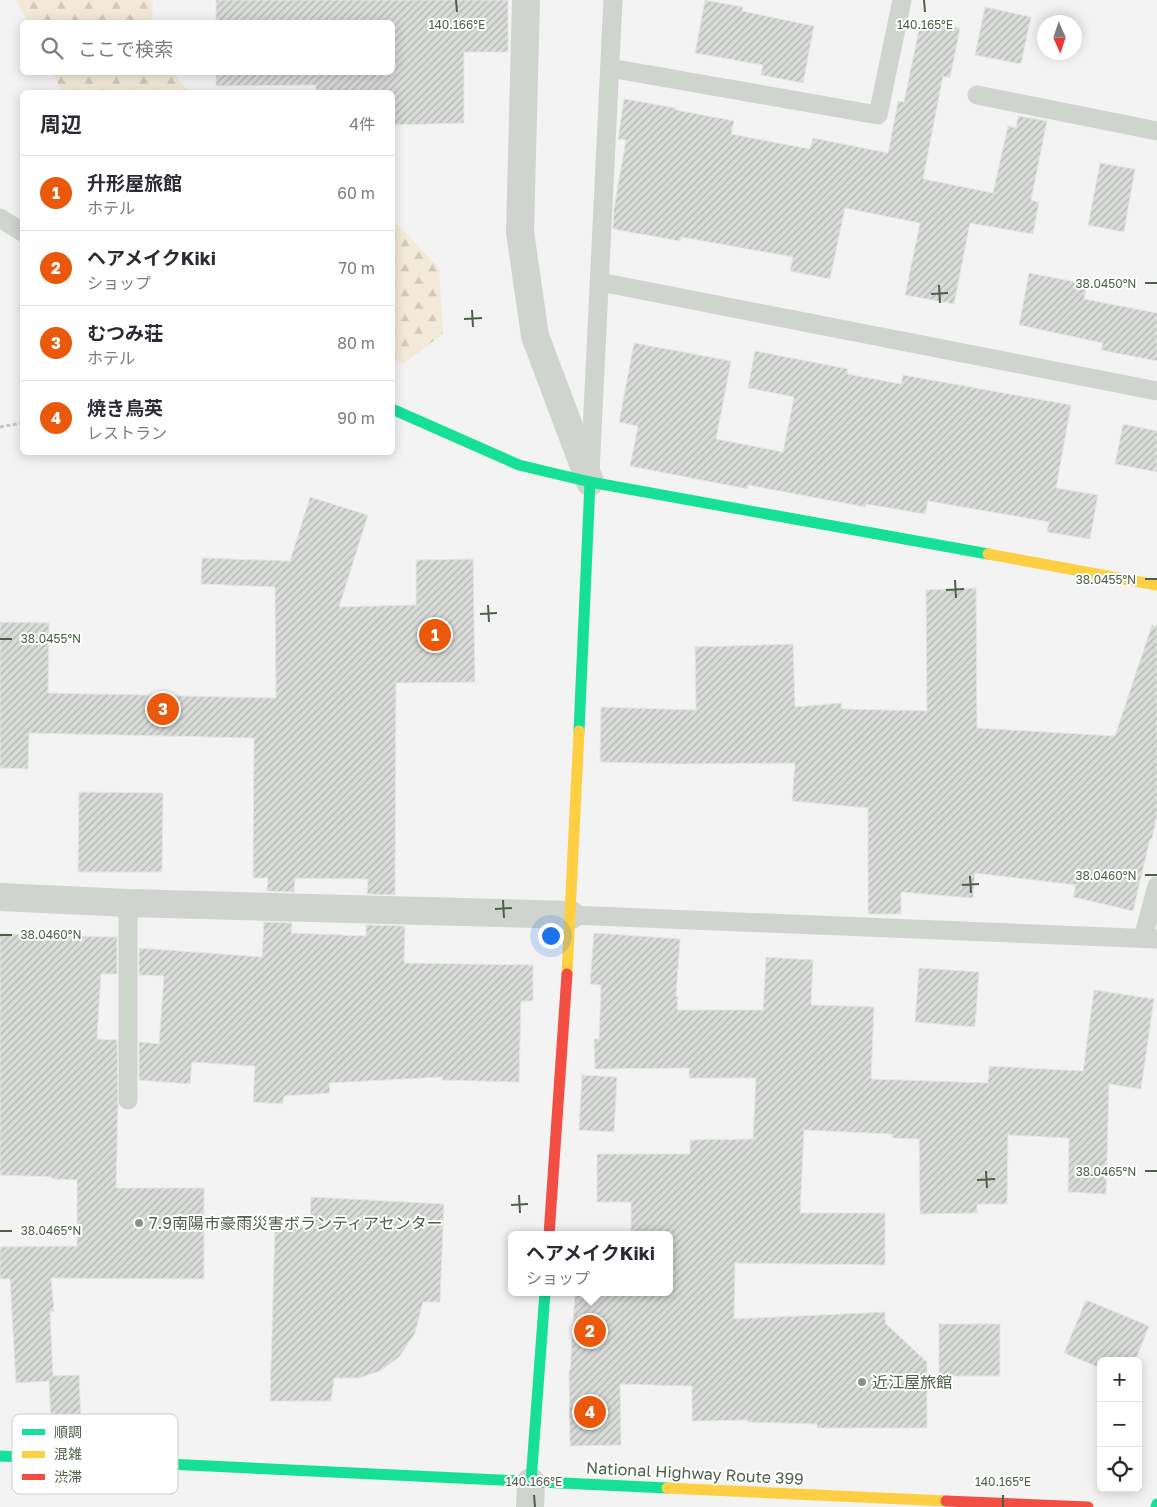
<!DOCTYPE html>
<html lang="ja">
<head>
<meta charset="utf-8">
<style>
  :root { --surface:#fff; --page:#f2f2f3; --text:#2b2b33; --muted:#7c7c81; --line:#e1e1e2; --accent:#ea580c }
  body { margin:0; font-family:"Golos Text","Noto Sans JP",sans-serif; background:var(--page); color:var(--text) }
  .controls { position:absolute; right:15px; bottom:15px; display:grid; overflow:hidden; border-radius:8px; box-shadow:0 2px 12px #0003 }
  .controls button { width:45px; height:45px; display:grid; place-items:center; padding:0; border:0; border-bottom:1px solid var(--line); background:var(--surface); color:var(--text); font:25px sans-serif }
  .compass { position:absolute; left:1037px; top:15px; width:45px; height:45px; border-radius:50%; background:var(--surface); box-shadow:0 2px 12px #0003; rotate:177deg }
  .you { position:absolute; left:550px; top:935px; width:18px; height:18px; margin:-12px; border:4px solid #fff; border-radius:50%; background:#1a73e8; box-shadow:0 0 0 8px #1a73e833 }
  .badge { display:grid; place-items:center; width:32px; height:32px; border-radius:50%; background:var(--accent); color:#fff; font-size:16px; font-weight:700 }
  .pin { position:absolute; translate:-50% -50%; border:2px solid #fff; box-shadow:0 1px 5px #0006 }
  .popup { position:absolute; left:508px; top:1231px; width:165px; height:65px; box-sizing:border-box; display:grid; place-content:center; border-radius:8px; background:var(--surface); filter:drop-shadow(0 1px 4px #0005); font-size:16px; white-space:nowrap; color:var(--muted) }
  .popup b { font-size:19px; color:var(--text) }
  .popup::after { content:''; position:absolute; left:50%; top:100%; margin-left:-10px; border:10px solid transparent; border-top-color:var(--surface) }
  .list { margin:0; padding:0; list-style:none }
  h2 { display:flex; justify-content:space-between; align-items:center; height:65px; margin:0; padding:0 20px; font-size:21px }
  h2 small { font-size:16px; font-weight:400; color:var(--muted) }
  .list li { display:grid; grid-template-columns:32px 1fr auto; gap:15px; align-items:center; box-sizing:border-box; height:75px; padding:0 20px; border-top:1px solid var(--line) }
  .list b { display:block; font-size:19px; white-space:nowrap }
  .list p { margin:0; font-size:16px; white-space:nowrap; color:var(--muted) }
  .list em { font-size:16px; font-style:normal; color:var(--muted) }
  .icon { flex:none; width:28px; height:28px; fill:none; stroke:currentColor; stroke-width:2; stroke-linecap:round; stroke-linejoin:round }
  .map { position:relative; flex:none; width:1157px; height:1507px; overflow:hidden }
  .search { position:absolute; background:var(--surface); box-shadow:0 2px 12px #0003; left:20px; top:20px; width:375px; height:55px; display:flex; align-items:center; gap:12px; box-sizing:border-box; padding:0 18px; border-radius:8px; color:var(--muted); font-size:19px }
  .panel { position:absolute; background:var(--surface); box-shadow:0 2px 12px #0003; left:20px; top:90px; width:375px; height:365px; border-radius:8px }
  .map>svg:first-child { display:block }
</style>
</head>
<body>
<div class="map">
<svg width="1157" height="1507" viewBox="0 0 1157 1507">
  <defs>
    <pattern id="forest-firs" width="22" height="20" patternUnits="userSpaceOnUse" patternTransform="scale(1.25)"><rect width="22" height="20" fill="#f2e9d8"/><path d="M5 1l3.5 6h-7zM16 11l3.5 6h-7z" fill="#d1cabb"/></pattern>
    <pattern id="building-hatch" width="6" height="6" patternUnits="userSpaceOnUse" patternTransform="scale(1.25)"><rect width="6" height="6" fill="#d9dbd9"/><path d="M-1 1l2-2M0 6l6-6M5 7l2-2" fill="none" stroke="#b2b5b2"/></pattern>
  </defs>
  <rect width="100%" height="100%" fill="#f3f3f3"/>
  <!-- forest -->
  <g fill="url(#forest-firs)">
    <polygon points="16,0 153,0 152,22 28,22"/>
    <polygon points="53,73 174,73 179,81 190,92 62,92"/>
    <polygon points="393,222 399,226 439,268 443,334 404,363 393,359"/>
  </g>
  <!-- building -->
  <g fill="url(#building-hatch)" stroke="#e4e6e4">
    <polygon points="216,0 508,0 508,52 464,52 464,123 392,125 392,92 316,92 316,85 216,86 216,72 392,72 392,22 216,22"/>
    <polygon points="705,0 743,7 742,11 814,26 803,83 761,75 763,65 695,53"/>
    <polygon points="985,7 1031,17 1021,64 975,55"/>
    <polygon points="921,20 960,28 950,78 943,76 923,179 993,193 1008,126 1016,128 1018,116 1047,121 1031,200 1039,202 1033,234 970,223 954,304 905,295 920,223 845,208 830,279 790,271 793,257 681,237 680,241 613,229 614,208 626,140 618,139 624,99 676,108 676,110 734,121 731,134 810,149 813,138 888,153 898,101 904,102"/>
    <polygon points="1100,163 1135,169 1124,232 1088,225"/>
    <polygon points="1029,273 1087,284 1084,299 1157,313 1157,361 1101,350 1103,343 1019,325"/>
    <polygon points="634,343 731,361 716,439 783,452 794,397 748,388 755,351 848,369 847,374 901,384 903,375 1071,405 1056,488 1098,495 1090,539 1047,532 1049,522 928,501 925,514 866,504 865,507 748,485 748,489 630,466 638,426 619,422"/>
    <polygon points="1123,424 1157,431 1157,472 1115,464"/>
    <polygon points="310,497 368,515 339,607 416,605 416,560 473,559 475,682 396,683 395,895 367,894 368,879 295,878 294,892 267,891 268,878 253,878 254,738 29,733 28,769 0,768 0,622 49,623 48,693 276,698 275,587 201,584 202,558 290,561"/>
    <polygon points="976,588 977,728 1115,736 1152,625 1157,626 1157,815 1152,839 1150,839 1133,911 1073,897 1076,885 975,873 973,898 901,892 901,914 868,914 868,808 792,801 795,763 680,764 600,762 601,707 696,710 695,647 793,644 795,707 841,703 842,709 927,711 926,590"/>
    <polygon points="79,792 163,793 162,872 78,872"/>
    <polygon points="264,922 292,923 291,933 366,936 366,925 405,926 404,963 533,965 533,1001 521,1001 519,1082 442,1080 442,1077 329,1083 330,1093 284,1096 283,1104 253,1102 255,1066 192,1062 190,1084 139,1080 139,1042 159,1044 164,976 139,975 139,948 262,957"/>
    <polygon points="594,933 680,939 676,997 678,997 677,1010 763,1010 766,957 813,960 811,1005 874,1007 871,1079 988,1083 989,1066 1083,1071 1094,990 1154,999 1141,1089 1109,1084 1106,1194 1068,1192 1069,1138 1008,1135 1007,1204 977,1204 977,1213 920,1214 919,1139 892,1138 892,1134 804,1130 800,1213 885,1213 885,1265 735,1263 734,1319 885,1312 885,1323 927,1362 927,1428 817,1428 817,1424 747,1422 748,1420 692,1421 692,1386 620,1384 621,1445 570,1446 569,1371 570,1371 575,1292 669,1292 669,1235 631,1235 631,1202 597,1202 597,1154 690,1154 690,1140 753,1139 756,1078 689,1078 689,1068 595,1069 594,1039 599,1039 601,985 590,984"/>
    <polygon points="0,934 117,937 117,974 101,974 97,1039 117,1040 118,1105 116,1188 204,1188 204,1279 51,1278 54,1311 50,1312 53,1376 79,1375 81,1419 51,1420 49,1381 16,1383 10,1279 0,1279 0,1247 77,1246 77,1180 52,1179 52,1177 0,1175"/>
    <polygon points="919,968 979,972 975,1027 915,1022"/>
    <polygon points="582,1075 617,1077 614,1132 579,1130"/>
    <polygon points="311,1197 444,1204 440,1302 423,1302 415,1333 399,1357 380,1371 359,1378 334,1378 331,1401 270,1401 275,1226 310,1227"/>
    <polygon points="1086,1300 1149,1326 1135,1361 1101,1361 1101,1368 1064,1353"/>
    <rect x="939" y="1324" width="61" height="52"/>
  </g>
  <g fill="none" stroke-linecap="round" stroke-linejoin="round">
    <!-- path -->
    <polyline stroke="#c6c6bb" stroke-width="3" stroke-dasharray="4 2.5" stroke-linecap="butt" points="0,427 22,423"/>
    <!-- lane -->
    <g stroke="#d0d4ce" stroke-width="19">
      <polyline points="610,68 878,115 902,0"/>
      <polyline points="977,95 1157,131"/>
      <polyline points="0,218 22,232"/>
      <polyline points="600,282 1157,391"/>
      <polyline points="590,473 613,0"/>
      <polyline points="571,915 1157,939"/>
      <polyline points="1143,938 1157,886"/>
      <polyline points="128,1100 128,903"/>
    </g>
    <!-- street -->
    <g stroke="#d0d4ce" stroke-width="28">
      <polyline points="526,0 520,232 535,336 590,482"/>
      <polyline points="0,897 128,903 571,915"/>
      <polyline points="530,1507 531,1482"/>
    </g>
    <!-- fast -->
    <g stroke="#16e098" stroke-width="11">
      <polyline points="392,409 519,465 590,482 988,554"/>
      <polyline points="579,731 590,482"/>
      <polyline points="0,1456 667,1488"/>
      <polyline points="531,1482 545,1292"/>
      <polyline points="1156,1507 1157,1504"/>
    </g>
    <!-- slow -->
    <g stroke="#ffcf43" stroke-width="11">
      <polyline points="988,554 1157,585"/>
      <polyline points="567,974 579,731"/>
      <polyline points="667,1488 946,1501"/>
    </g>
    <!-- jam -->
    <g stroke="#f24e42" stroke-width="11">
      <polyline points="549,1235 567,974"/>
      <polyline points="946,1501 1088,1507"/>
    </g>
  </g>
  <!-- ticks -->
  <path fill="none" stroke="#4f6049" stroke-width="2" d="M456 0 457 12M924 0 925 12M1145 283H1157M939 285 940 303M931 294 948 293M472 310 473 327M464 319 482 318M1145 579H1157M955 580 956 598M946 590 964 589M488 605 489 622M480 614 497 613M0 639H12M1145 875H1157M970 876 971 893M962 885 979 884M503 900 504 918M495 909 512 908M0 935H12M986 1171 987 1188M1145 1171H1157M977 1180 995 1179M519 1195 520 1213M511 1205 528 1204M0 1231H12M534 1495 535 1507M1003 1495V1507"/>
  <!-- markers -->
  <g fill="#889384" stroke="#fff" stroke-width="2">
    <circle cx="139" cy="1223" r="5"/>
    <circle cx="862" cy="1382" r="5"/>
  </g>
  <g text-anchor="middle" dominant-baseline="central" stroke-width="4" stroke-linejoin="round" paint-order="stroke">
    <!-- poi labels -->
    <g font-size="16" fill="#4f6049" stroke="#fff" text-anchor="start">
      <text x="149" y="1223">7.9南陽市豪雨災害ボランティアセンター</text>
      <text x="872" y="1382">近江屋旅館</text>
    </g>
    <!-- street labels -->
    <g font-size="16" fill="#4f6049" stroke="#fff">
      <text transform="translate(695 1473) rotate(3)">National Highway Route 399</text>
    </g>
  </g>
  <!-- legend -->
  <rect x="12" y="1414" width="166" height="80" rx="8" fill="#fff" stroke="#cacfc8" stroke-width="1"/>
  <rect x="22" y="1429" width="23" height="6" fill="#16e098"/>
  <rect x="22" y="1451" width="23" height="7" fill="#ffcf43"/>
  <rect x="22" y="1474" width="23" height="6" fill="#f24e42"/>
  <g font-size="14" fill="#4f6049">
    <text x="54" y="1437">順調</text>
    <text x="54" y="1459">混雑</text>
    <text x="54" y="1482">渋滞</text>
  </g>
  <g font-size="12" text-anchor="middle" fill="#4f6049" stroke="#fff" stroke-width="4" stroke-linejoin="round" paint-order="stroke">
    <text x="457" y="29">140.166°E</text>
    <text x="925" y="29">140.165°E</text>
    <text x="1106" y="288">38.0450°N</text>
    <text x="1106" y="584">38.0455°N</text>
    <text x="51" y="643">38.0455°N</text>
    <text x="1106" y="880">38.0460°N</text>
    <text x="51" y="939">38.0460°N</text>
    <text x="1106" y="1176">38.0465°N</text>
    <text x="51" y="1235">38.0465°N</text>
    <text x="534" y="1486">140.166°E</text>
    <text x="1003" y="1486">140.165°E</text>
  </g>
</svg>
<div class="controls">
<button>+</button>
<button>−</button>
<button><svg class="icon" aria-label="locate" viewBox="0 0 24 24"><circle cx="12" cy="12" r="6"/><path d="M12 2v4M12 18v4M2 12h4M18 12h4"/></svg></button>
</div>
<svg class="compass" viewBox="-18 -18 36 36"><path d="M0-13l5 13h-10z" fill="#e53935"/><path d="M0 13l5-13h-10z" fill="#7c7c81"/></svg>
<div class="you"></div>
<div class="pin badge" style="left:435px;top:635px">1</div>
<div class="pin badge" style="left:590px;top:1331px">2</div>
<div class="popup"><b>ヘアメイクKiki</b>ショップ</div>
<div class="pin badge" style="left:163px;top:709px">3</div>
<div class="pin badge" style="left:590px;top:1412px">4</div>
<div class="search"><svg class="icon" aria-label="search" viewBox="0 0 24 24"><circle cx="10" cy="10" r="6"/><path d="M15 15l6 6"/></svg>ここで検索</div>
<section class="panel">
<h2>周辺<small>4件</small></h2>
<ul class="list">
<li><span class="badge">1</span><div><b>升形屋旅館</b><p>ホテル</p></div><em>60 m</em></li>
<li><span class="badge">2</span><div><b>ヘアメイクKiki</b><p>ショップ</p></div><em>70 m</em></li>
<li><span class="badge">3</span><div><b>むつみ荘</b><p>ホテル</p></div><em>80 m</em></li>
<li><span class="badge">4</span><div><b>焼き鳥英</b><p>レストラン</p></div><em>90 m</em></li>
</ul>
</section>
</div>
</body>
</html>
